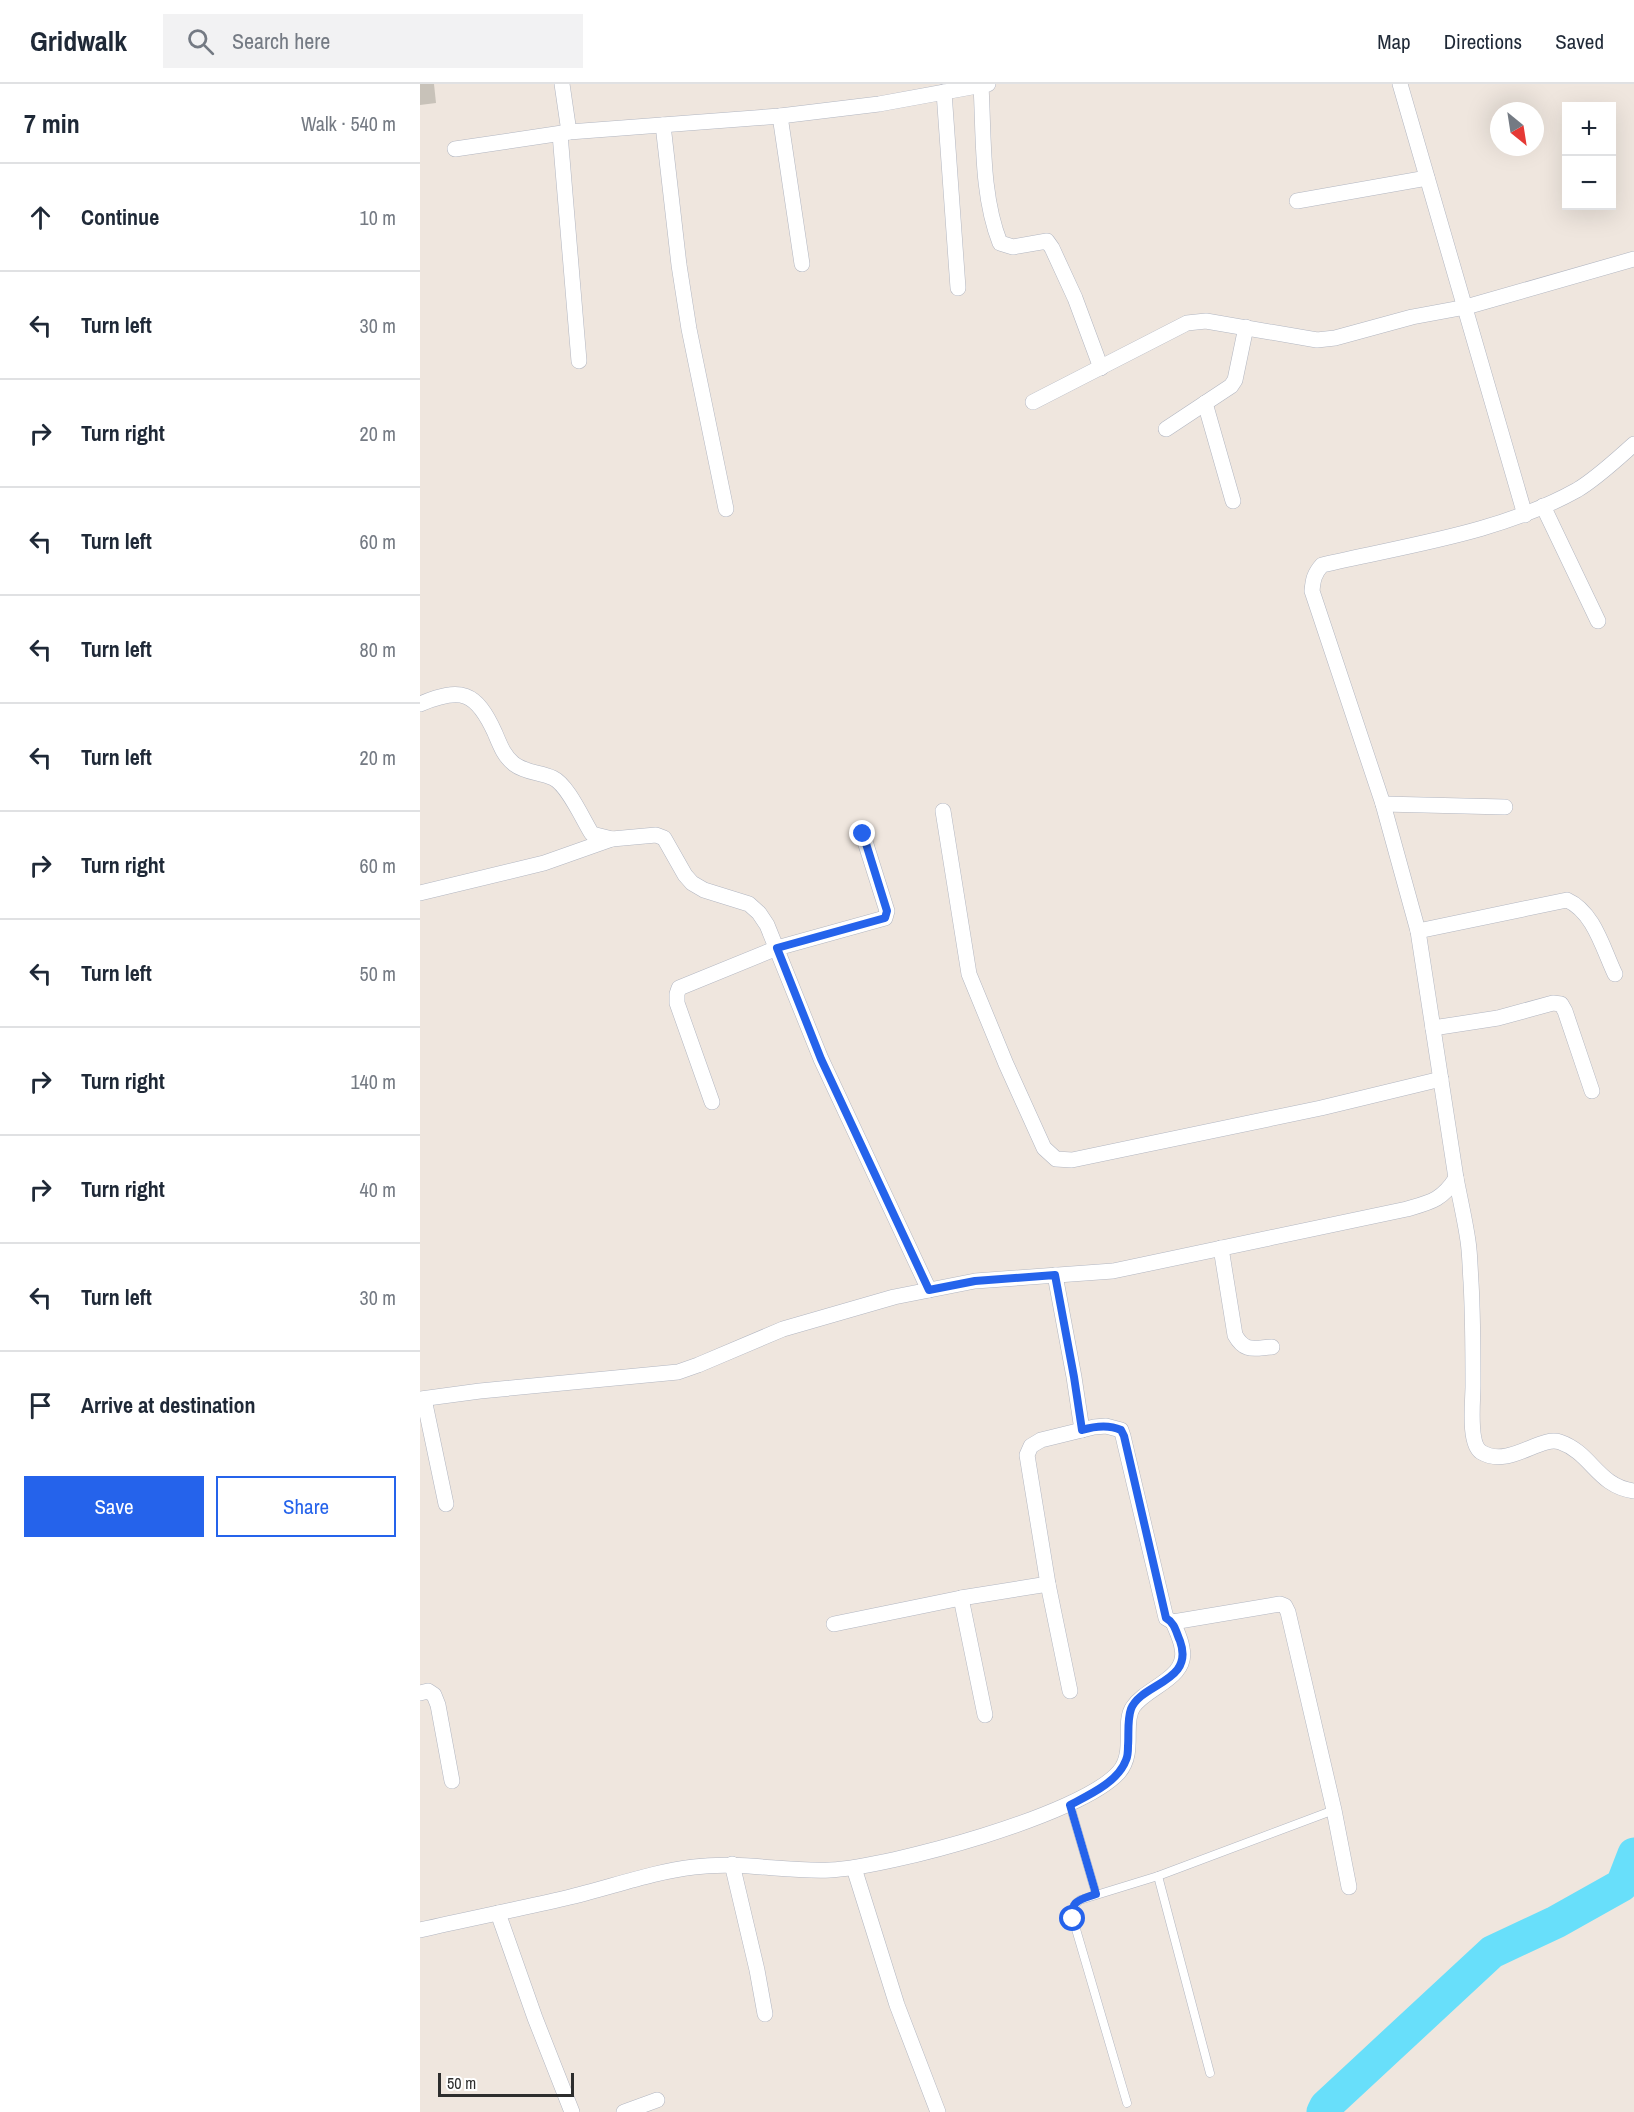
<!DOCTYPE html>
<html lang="en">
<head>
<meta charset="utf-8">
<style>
  :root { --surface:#fff; --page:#f2f2f3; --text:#1f2937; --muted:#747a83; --line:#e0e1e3; --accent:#2563eb }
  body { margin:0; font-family:"Archivo Narrow",sans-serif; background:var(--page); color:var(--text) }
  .controls { position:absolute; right:18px; top:18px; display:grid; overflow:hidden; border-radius:0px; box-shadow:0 6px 24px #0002 }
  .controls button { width:54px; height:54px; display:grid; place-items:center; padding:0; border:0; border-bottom:2px solid var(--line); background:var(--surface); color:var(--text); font:30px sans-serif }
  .compass { position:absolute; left:1070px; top:18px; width:54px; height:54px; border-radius:50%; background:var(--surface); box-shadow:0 6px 24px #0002; rotate:150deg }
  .scale { position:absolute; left:18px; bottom:15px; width:136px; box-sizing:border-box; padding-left:6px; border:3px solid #2d2d2d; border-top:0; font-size:16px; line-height:21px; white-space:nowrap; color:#2d2d2d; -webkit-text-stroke:4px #fff; paint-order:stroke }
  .stop { position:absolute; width:18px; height:18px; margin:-14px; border:4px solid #2563eb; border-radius:50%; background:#fff }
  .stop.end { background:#2563eb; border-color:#fff; box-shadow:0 2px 6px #0008 }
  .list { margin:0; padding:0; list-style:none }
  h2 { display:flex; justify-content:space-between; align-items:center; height:78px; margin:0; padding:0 24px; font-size:26px }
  h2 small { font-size:20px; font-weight:400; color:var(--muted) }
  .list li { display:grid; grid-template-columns:39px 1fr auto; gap:18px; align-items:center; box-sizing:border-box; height:108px; padding:0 24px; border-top:2px solid var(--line) }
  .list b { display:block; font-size:22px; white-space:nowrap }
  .list em { font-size:20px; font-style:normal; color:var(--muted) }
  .actions { display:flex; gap:12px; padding:18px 24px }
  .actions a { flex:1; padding:14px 0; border:2px solid var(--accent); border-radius:0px; text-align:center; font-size:21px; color:var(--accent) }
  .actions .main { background:var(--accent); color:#fff }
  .icon { flex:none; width:33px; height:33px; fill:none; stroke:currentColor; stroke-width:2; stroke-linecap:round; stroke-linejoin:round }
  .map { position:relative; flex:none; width:1214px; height:2028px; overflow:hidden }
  header { display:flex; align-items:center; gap:36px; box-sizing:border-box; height:84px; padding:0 30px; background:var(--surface); border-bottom:2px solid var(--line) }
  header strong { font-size:28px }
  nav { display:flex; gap:33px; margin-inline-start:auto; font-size:21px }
  .search { width:420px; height:54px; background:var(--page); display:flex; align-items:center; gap:15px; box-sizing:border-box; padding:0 21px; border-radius:0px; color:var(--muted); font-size:22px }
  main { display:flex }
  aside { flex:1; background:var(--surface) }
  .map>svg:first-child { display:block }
</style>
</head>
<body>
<header>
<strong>Gridwalk</strong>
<div class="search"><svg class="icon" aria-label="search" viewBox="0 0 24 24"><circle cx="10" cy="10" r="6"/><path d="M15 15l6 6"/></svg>Search here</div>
<nav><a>Map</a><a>Directions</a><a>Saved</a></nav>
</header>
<main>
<aside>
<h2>7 min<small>Walk · 540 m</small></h2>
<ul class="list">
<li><svg class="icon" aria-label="ahead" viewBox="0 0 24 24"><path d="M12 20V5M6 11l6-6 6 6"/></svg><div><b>Continue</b></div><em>10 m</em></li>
<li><svg class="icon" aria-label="left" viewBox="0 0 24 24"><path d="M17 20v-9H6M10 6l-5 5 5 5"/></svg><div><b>Turn left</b></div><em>30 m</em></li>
<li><svg class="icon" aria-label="right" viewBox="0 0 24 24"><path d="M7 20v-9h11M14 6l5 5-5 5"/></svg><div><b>Turn right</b></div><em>20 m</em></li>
<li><svg class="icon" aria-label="left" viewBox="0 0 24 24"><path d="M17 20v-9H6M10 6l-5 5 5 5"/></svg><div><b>Turn left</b></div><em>60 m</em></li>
<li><svg class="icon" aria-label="left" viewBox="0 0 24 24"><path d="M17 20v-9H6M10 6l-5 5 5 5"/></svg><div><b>Turn left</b></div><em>80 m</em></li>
<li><svg class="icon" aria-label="left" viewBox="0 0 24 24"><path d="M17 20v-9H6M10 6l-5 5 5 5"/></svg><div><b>Turn left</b></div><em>20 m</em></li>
<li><svg class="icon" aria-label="right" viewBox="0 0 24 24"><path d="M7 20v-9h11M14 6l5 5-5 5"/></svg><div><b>Turn right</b></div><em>60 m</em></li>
<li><svg class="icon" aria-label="left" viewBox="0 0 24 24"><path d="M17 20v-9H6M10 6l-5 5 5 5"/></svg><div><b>Turn left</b></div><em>50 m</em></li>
<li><svg class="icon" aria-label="right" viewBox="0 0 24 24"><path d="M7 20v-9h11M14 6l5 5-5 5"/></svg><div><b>Turn right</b></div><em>140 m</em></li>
<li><svg class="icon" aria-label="right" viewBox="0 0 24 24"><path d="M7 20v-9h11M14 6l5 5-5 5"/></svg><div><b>Turn right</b></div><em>40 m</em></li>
<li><svg class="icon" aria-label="left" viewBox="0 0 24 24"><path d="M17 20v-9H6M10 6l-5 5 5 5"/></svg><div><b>Turn left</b></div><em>30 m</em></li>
<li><svg class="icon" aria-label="arrive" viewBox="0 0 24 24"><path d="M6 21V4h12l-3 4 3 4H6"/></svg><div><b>Arrive at destination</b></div></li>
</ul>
<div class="actions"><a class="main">Save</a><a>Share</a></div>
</aside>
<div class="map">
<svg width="1214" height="2028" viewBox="0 0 1214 2028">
  <rect width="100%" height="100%" fill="#efe6de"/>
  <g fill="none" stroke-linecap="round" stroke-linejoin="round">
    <!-- river -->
    <polyline stroke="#68dffa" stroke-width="33" points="903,2028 906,2022 1072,1868 1136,1838 1202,1801 1214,1770"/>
  </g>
  <!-- building -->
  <polygon fill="#c8c2b9" points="0,0 14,0 16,19 0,21"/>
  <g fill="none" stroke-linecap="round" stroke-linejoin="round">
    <defs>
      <g id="service">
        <polyline points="650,1721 676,1810"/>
        <polyline points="738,1792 790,1989"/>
        <path d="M707 2019 653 1835C652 1825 652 1822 660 1816L738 1792 914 1726"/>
      </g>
      <g id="minor">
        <polyline points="142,0 149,48"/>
        <polyline points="980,0 1105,431"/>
        <path d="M561 2C564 53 561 111 580 159L593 163 627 157 632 164 655 214 681 284"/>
        <polyline points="524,8 538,204"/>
        <polyline points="360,32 382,180"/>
        <polyline points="243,41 259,181 269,245 306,425"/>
        <polyline points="140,50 159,277"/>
        <polyline points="35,65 149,48 360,32 459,20 568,0"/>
        <polyline points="877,117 1007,94"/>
        <polyline points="613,318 767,239 786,237 897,256 915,254 992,233 1046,223 1214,175"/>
        <polyline points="785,319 813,417"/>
        <polyline points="746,345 811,302 815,296 826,243"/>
        <polyline points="1123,422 1178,537"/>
        <path d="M0 620C41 603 56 607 75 649 80 661 84 672 94 680 106 689 120 688 133 694 148 701 163 736 172 750L192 755"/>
        <polyline points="963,720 1085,723"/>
        <polyline points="523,727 549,890 586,980 624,1064 636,1075 652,1076 901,1024 1021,995"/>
        <polyline points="0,809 124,779 192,755 236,751 244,754 265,791 272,799 284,806 329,820 339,829 347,841 401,975 509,1206"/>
        <path d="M998 847 1147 816C1174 828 1183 865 1195 890"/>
        <polyline points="1013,944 1078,934 1133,919 1141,920 1145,927 1172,1007"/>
        <polyline points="292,1018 257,919 257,910 259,904 357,864 465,834 467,827 443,751"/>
        <path d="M1036 1094C1040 1115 1045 1136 1048 1157 1050 1170 1050 1184 1051 1198 1053 1233 1053 1267 1053 1302 1053 1317 1048 1359 1061 1368 1089 1385 1120 1351 1140 1358 1172 1369 1177 1402 1214 1407"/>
        <path d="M801 1164 815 1251C825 1269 834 1264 852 1263"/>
        <polyline points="635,1191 654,1293 662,1346"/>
        <path d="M0 1315 60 1307 258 1288 278 1281 363 1245 474 1213 555 1197 693 1187 987 1125C1011 1118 1022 1116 1036 1094L998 847 963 720 892 507C893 496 894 490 902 481 987 461 1080 449 1157 406 1177 394 1196 376 1214 360"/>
        <polyline points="4,1315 26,1420"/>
        <polyline points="541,1514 565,1631"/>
        <polyline points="414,1540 541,1514 628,1500"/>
        <polyline points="650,1607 628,1500 607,1371 611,1362 621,1356 674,1343 686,1342 701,1346 703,1352 746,1534 753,1538 860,1520 865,1522 868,1528 914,1726 929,1803"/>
        <polyline points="0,1609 8,1607 14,1611 18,1621 32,1697"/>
        <polyline points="312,1780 337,1886 345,1930"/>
        <polyline points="434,1784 477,1921 518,2028"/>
        <polyline points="78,1829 115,1934 152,2028"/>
        <path d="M0 1846C49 1835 98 1825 146 1814 189 1804 231 1788 274 1783 320 1777 365 1788 410 1786 469 1783 662 1731 699 1688 716 1668 702 1639 713 1623 726 1603 769 1594 762 1564 761 1555 756 1546 753 1538"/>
        <polyline points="204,2028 237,2016"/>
      </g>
    </defs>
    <!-- service casing -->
    <use href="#service" stroke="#b2b6c1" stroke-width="9"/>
    <!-- minor casing -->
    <use href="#minor" stroke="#b2b6c1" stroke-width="16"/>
    <!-- service -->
    <use href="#service" stroke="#fff" stroke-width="8"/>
    <!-- minor -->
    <use href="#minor" stroke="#fff" stroke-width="15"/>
  </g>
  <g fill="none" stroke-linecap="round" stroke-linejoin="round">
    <!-- route -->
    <path stroke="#2563eb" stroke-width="8" d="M443 750 467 827 465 834 357 864 401 975 509 1206 555 1197 635 1191 654 1293 662 1346C675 1342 688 1340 701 1346L704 1352 746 1534C755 1539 756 1548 760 1557 775 1598 721 1599 711 1625 707 1636 709 1651 708 1662 708 1666 708 1672 706 1676 698 1698 669 1711 650 1721L676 1810C660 1816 650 1816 653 1835"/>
  </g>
</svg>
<div class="controls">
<button>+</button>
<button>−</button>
</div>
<svg class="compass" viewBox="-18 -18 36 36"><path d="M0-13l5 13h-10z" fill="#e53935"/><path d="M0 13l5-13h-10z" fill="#747a83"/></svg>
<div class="scale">50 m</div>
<div class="stop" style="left:653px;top:1835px"></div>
<div class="stop end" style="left:443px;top:750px"></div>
</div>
</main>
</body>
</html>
